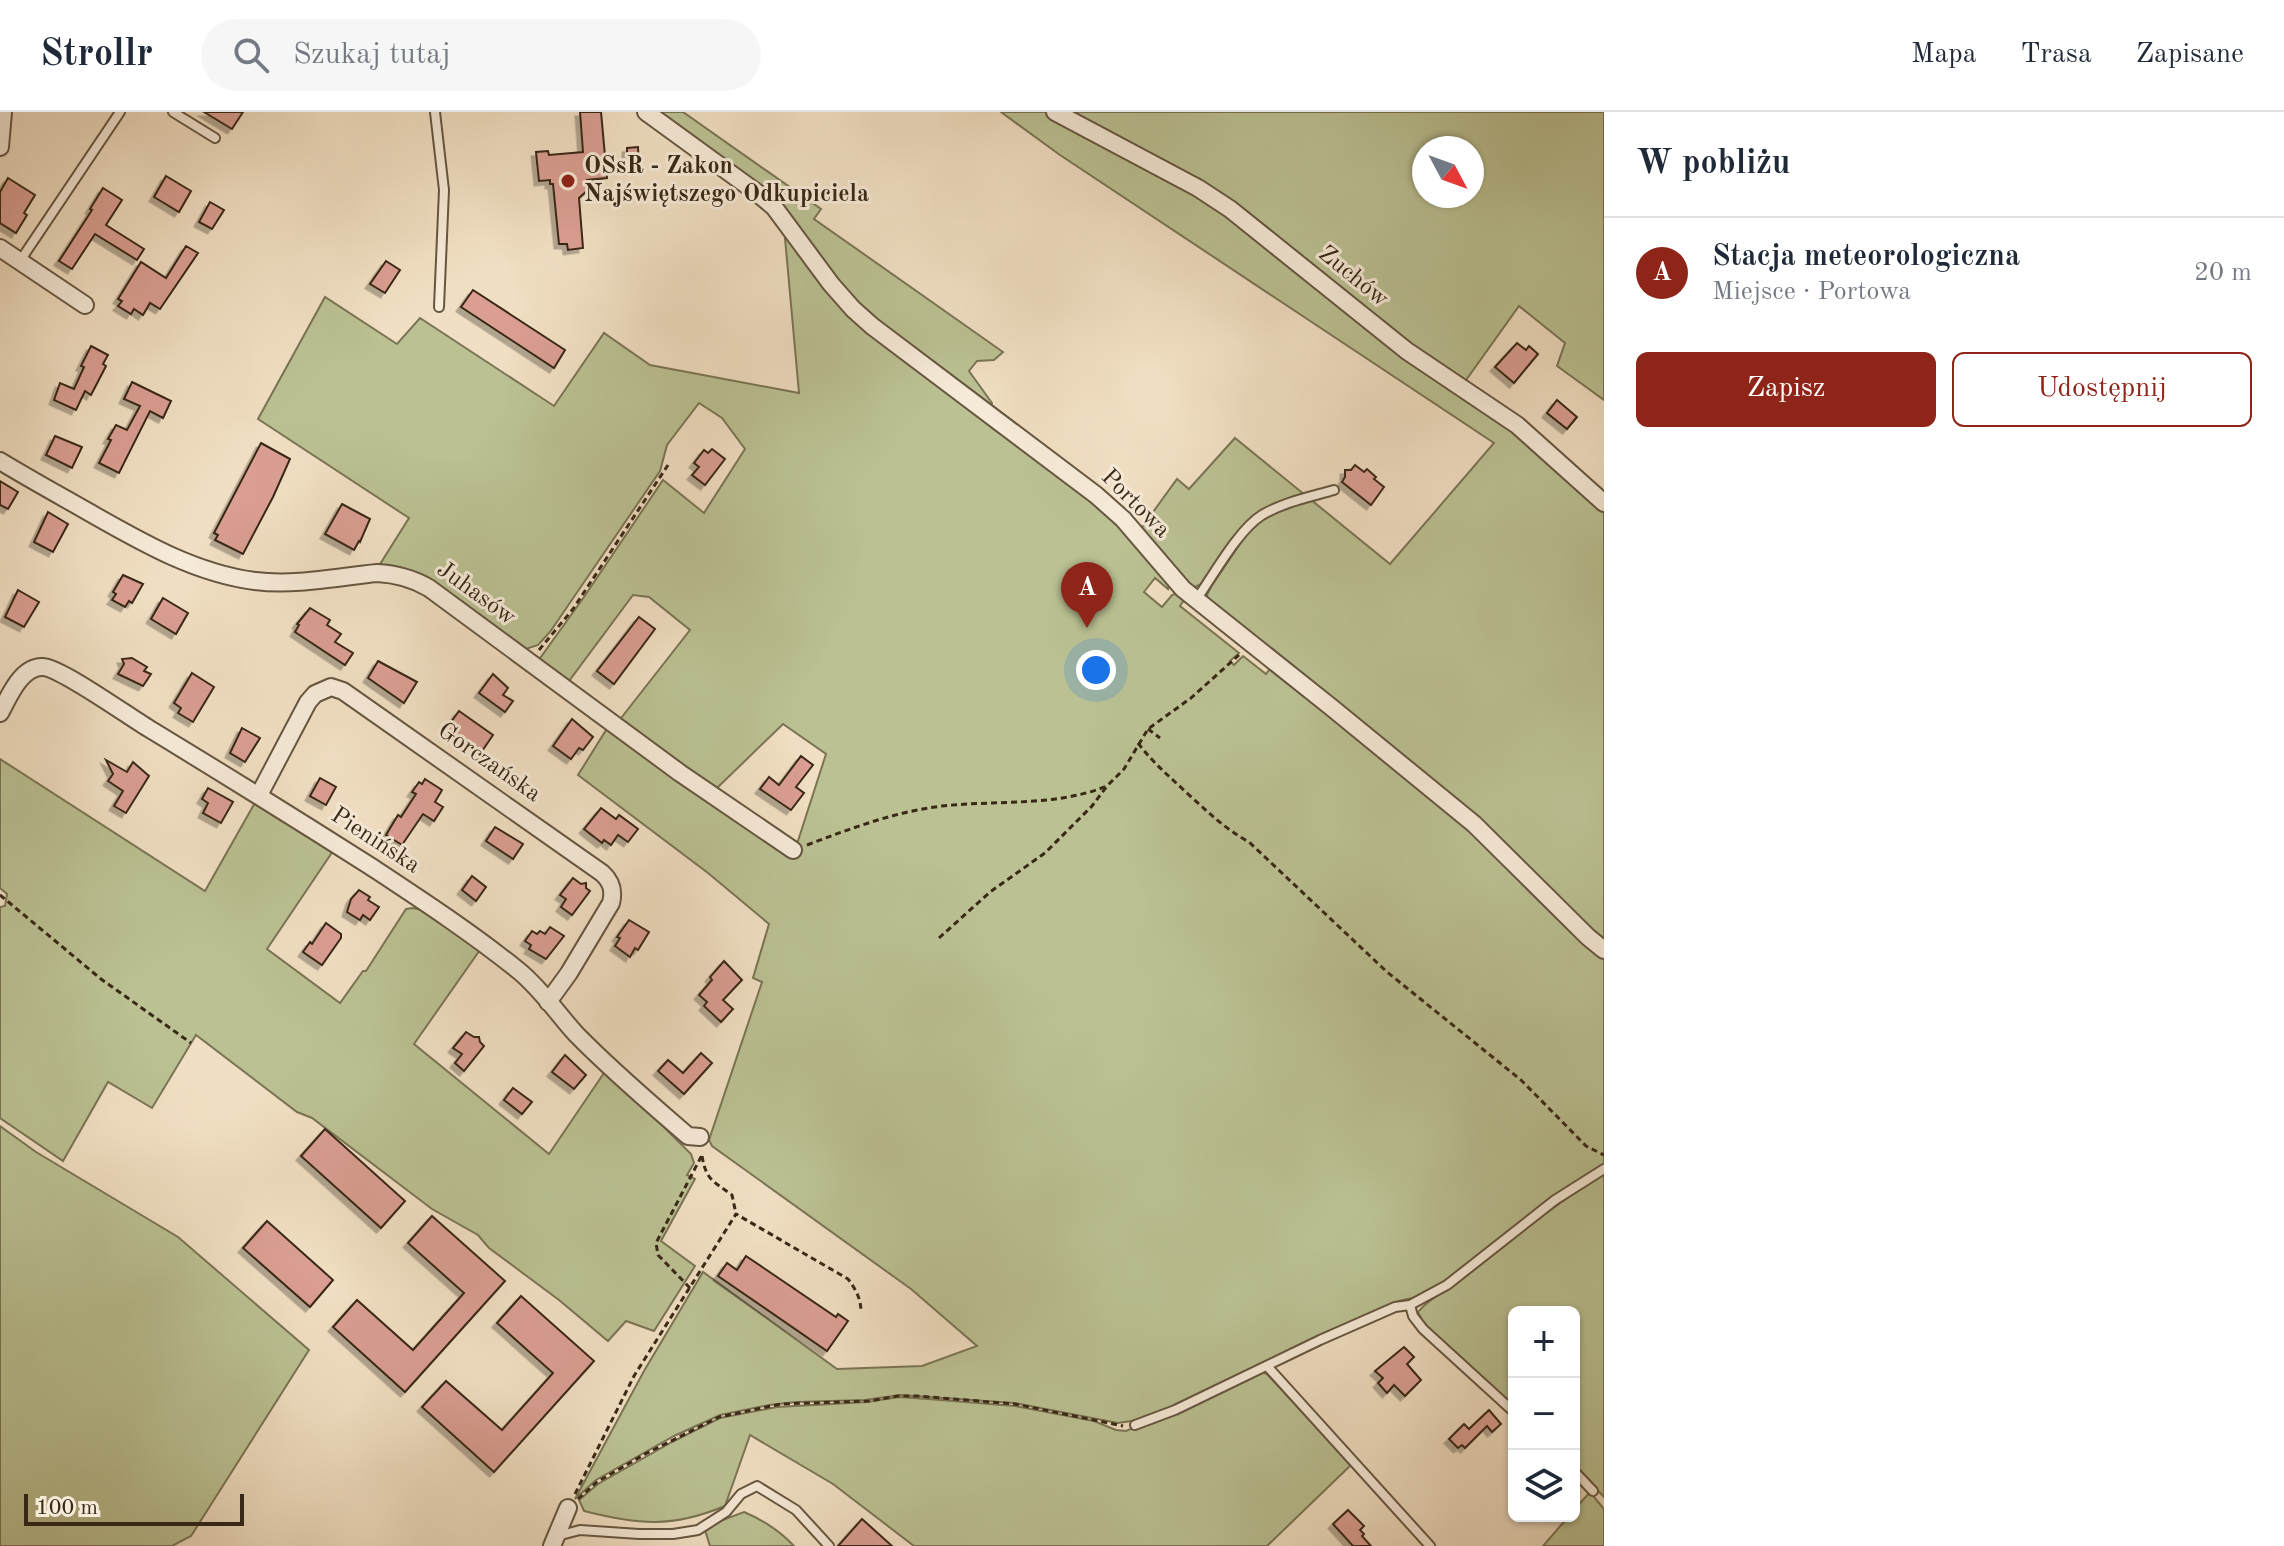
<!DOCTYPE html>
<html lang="pl">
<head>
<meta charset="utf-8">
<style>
  :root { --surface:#fff; --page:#f6f6f7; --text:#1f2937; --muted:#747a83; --line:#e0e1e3; --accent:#8f2418 }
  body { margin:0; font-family:"Old Standard TT",serif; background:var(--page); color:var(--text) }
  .controls { position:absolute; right:24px; bottom:24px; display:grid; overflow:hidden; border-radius:12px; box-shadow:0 2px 6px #0004 }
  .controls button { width:72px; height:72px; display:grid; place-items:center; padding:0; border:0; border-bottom:2px solid var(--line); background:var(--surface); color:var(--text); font:40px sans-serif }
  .compass { position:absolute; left:1412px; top:24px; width:72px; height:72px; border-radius:50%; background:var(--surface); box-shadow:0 2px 6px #0004; rotate:131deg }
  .scale { position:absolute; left:24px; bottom:20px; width:220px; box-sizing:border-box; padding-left:8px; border:4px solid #382815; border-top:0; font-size:22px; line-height:28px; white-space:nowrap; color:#382815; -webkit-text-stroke:6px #f6ead8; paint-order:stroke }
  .you { position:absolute; left:1096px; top:558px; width:28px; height:28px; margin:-20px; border:6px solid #fff; border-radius:50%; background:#1a73e8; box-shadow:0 0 0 12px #1a73e833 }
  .badge { display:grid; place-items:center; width:52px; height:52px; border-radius:50%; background:var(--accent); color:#fff; font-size:26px; font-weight:700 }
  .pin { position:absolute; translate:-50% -66px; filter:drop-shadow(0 2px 4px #0008) }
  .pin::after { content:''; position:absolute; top:42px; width:28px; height:24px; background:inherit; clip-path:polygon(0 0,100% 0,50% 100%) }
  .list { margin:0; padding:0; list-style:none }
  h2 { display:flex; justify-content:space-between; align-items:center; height:104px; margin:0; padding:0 32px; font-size:34px }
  h2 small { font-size:26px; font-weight:400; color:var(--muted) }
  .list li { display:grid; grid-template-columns:52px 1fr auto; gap:24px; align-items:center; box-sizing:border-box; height:112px; padding:0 32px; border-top:2px solid var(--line) }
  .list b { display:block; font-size:30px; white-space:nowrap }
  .list p { margin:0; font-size:26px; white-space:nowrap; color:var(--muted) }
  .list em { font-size:26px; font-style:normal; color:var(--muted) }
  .actions { display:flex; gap:16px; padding:24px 32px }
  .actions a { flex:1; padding:18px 0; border:2px solid var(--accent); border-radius:12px; text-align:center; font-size:28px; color:var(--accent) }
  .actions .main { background:var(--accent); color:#fff }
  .icon { flex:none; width:44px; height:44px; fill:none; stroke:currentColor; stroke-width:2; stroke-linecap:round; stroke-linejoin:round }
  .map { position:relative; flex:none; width:1604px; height:1434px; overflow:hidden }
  header { display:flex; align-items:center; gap:48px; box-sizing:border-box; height:112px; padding:0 40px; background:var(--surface); border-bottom:2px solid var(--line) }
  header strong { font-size:38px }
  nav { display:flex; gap:44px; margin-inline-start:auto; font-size:28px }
  .search { width:560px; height:72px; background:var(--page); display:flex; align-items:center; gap:20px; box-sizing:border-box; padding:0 28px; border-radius:44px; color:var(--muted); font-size:30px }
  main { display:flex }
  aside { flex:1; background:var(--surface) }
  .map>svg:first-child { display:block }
</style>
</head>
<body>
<header>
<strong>Strollr</strong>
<div class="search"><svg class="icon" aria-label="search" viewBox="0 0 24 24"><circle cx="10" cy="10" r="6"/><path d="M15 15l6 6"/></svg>Szukaj tutaj</div>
<nav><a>Mapa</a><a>Trasa</a><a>Zapisane</a></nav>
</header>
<main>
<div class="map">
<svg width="1604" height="1434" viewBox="0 0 1604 1434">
  <defs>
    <filter id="shadow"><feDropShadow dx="-4.5" dy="4.5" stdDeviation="0" flood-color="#0004"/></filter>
  </defs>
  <rect width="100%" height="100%" fill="#f1dfc3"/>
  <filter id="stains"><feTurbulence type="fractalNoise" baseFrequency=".0025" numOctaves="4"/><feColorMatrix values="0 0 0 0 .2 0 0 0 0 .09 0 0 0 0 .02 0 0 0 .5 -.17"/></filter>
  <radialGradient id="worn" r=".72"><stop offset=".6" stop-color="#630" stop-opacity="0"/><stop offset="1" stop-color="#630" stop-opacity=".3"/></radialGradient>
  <!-- green -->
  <g fill="#bbc193" stroke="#7a7454" stroke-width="2" fill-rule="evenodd">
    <polygon points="653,0 683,0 821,97 814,107 1003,240 994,248 977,249 969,259 992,291 989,297 856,193 794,112"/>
    <polygon points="1001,0 1048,0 1196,80 1493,299 1604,396 1604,833 1209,490 1207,483 1211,475 1250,417 1264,406 1310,387 1390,452 1494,331 1060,43"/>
    <path d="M1061 0H1604V288L1557 254 1565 231 1519 194 1464 271 1409 236 1232 93ZM1424 36H1472V84H1424Z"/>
    <polygon points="784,115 808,150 990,309 992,316 1053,357 1119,411 1169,471 1168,477 1155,466 1144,480 1162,495 1172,483 1178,481 1184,488 1180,494 1239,541 1230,549 1234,553 1243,544 1266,562 1272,554 1468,712 1604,842 1604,1053 1556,1083 1485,1140 1445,1169 1417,1185 1399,1189 1320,1223 1175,1294 1138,1308 1118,1311 1014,1291 900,1283 865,1288 796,1290 769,1293 720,1303 674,1324 596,1368 575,1387 644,1259 703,1160 837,1257 922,1254 977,1234 911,1177 712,1034 709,1028 762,870 753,866 769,812 708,761 578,663 608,615 796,735 826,642 783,612 715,678 618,610 690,518 649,485 633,483 566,573 538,549 584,485 663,368 704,401 745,337 722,306 699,291 667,333 660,359 550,520 538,533 520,539 431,472 377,457 409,406 258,307 325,185 397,232 420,206 554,294 604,221 650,253 799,281"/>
    <polygon points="1235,326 1305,383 1245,413 1202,472 1194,475 1185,472 1140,418 1177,367 1189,377"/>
    <polygon points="0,647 205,779 256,689 335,736 267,837 340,891 363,859 366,859 406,797 413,796 422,798 482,835 414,932 549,1042 606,958 691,1042 694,1051 687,1063 695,1067 661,1129 695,1154 654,1219 626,1209 608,1229 559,1188 489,1136 478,1123 432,1097 312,1006 297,1000 196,923 152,996 108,970 63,1049 0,1006 0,795 5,794 7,782 0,776"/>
    <polygon points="0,1014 36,1040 178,1125 309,1238 191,1424 172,1434 0,1434"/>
    <path d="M1604 1062V1385L1574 1354V1200H1514V1295L1426 1216 1418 1200C1430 1185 1449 1178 1463 1166 1509 1130 1554 1092 1604 1062Z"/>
    <path d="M1262 1260 1267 1262 1351 1353 1267 1434H914L833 1372 750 1323 725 1394C672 1416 639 1413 584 1399L579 1388 598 1372 672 1330 720 1306 777 1295 867 1290 899 1285 928 1287 1015 1294 1094 1309 1116 1318 1126 1319Z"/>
    <polygon points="1590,1380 1604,1397 1604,1434 1543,1434 1569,1404 1574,1404 1574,1398"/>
    <path d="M744 1400C763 1408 780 1419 794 1434H710L704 1415Z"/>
  </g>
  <!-- building -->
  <g fill="#da9e92" stroke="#382815" stroke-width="2" filter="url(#shadow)">
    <polygon points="204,0 243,0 232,17"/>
    <polygon points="580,0 601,0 607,66 587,68 588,78 579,86 583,136 568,138 567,132 559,132 553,72 550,72 550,68 539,69 536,40 548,39 549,43 583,40"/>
    <polygon points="638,35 639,57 627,58 627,36"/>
    <polygon points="166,64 191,79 179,100 154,85"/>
    <polygon points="8,66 35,83 24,101 27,103 16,121 0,111 0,80"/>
    <polygon points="103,76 122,88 106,113 144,137 137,148 95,122 72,157 59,149 92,98 90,97"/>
    <polygon points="210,90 224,98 212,117 199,110"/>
    <polygon points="186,134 198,141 160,197 150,191 143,203 134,197 131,202 118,194 122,189 118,187 141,150 166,166"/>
    <polygon points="386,149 400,158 385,181 370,172"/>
    <polygon points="473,178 565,238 554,256 461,195"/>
    <polygon points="1517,231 1526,238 1529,234 1538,242 1514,271 1495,255"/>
    <polygon points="91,234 108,243 103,252 106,254 91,283 85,279 76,298 54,288 60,271 74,277 84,255 81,254"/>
    <polygon points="132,270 171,289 163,306 150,299 119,361 99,351 111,328 108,327 116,313 127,318 140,294 124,287"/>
    <polygon points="1557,288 1577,305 1567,317 1547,301"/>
    <polygon points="55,324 82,335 72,356 46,343"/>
    <polygon points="261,331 290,347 273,385 243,442 215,428 218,423 214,421"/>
    <polygon points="712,337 725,347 705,373 692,363 699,355 694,351 704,338 708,341"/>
    <polygon points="1355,353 1364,360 1367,357 1376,365 1374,367 1384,375 1371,393 1342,370 1345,365 1345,358 1351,358"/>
    <polygon points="0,369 18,380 8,397 0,393"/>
    <polygon points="342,392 370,407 360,430 359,429 354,438 325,422"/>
    <polygon points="48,400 68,412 53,440 34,430"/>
    <polygon points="123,463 143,472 132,491 129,489 125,495 112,488 116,482 113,480"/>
    <polygon points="18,478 39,490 24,515 5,505"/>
    <polygon points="163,486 188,501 176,522 151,507"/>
    <polygon points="310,496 330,508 327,513 341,522 335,530 353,541 345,553 295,520 299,513 297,512"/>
    <polygon points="639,505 655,517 614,572 597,559"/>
    <polygon points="132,546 147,555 144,559 151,562 143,574 118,562 124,552 122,547"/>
    <polygon points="378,549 417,570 404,591 368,566"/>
    <polygon points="192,561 214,575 193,610 178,601 181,596 174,591"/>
    <polygon points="493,562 508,576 503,583 513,589 505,600 479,581"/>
    <polygon points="459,599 493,623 482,639 471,631 469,633 446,617"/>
    <polygon points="572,607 593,625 583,638 579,636 571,647 553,634"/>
    <polygon points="242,616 260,626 245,650 230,641"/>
    <polygon points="801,644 813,653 796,675 804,681 791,698 760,677 769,665 779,673"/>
    <polygon points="106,648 127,660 133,650 149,664 126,701 114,694 123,679 108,669 113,662"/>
    <polygon points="320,666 336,675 326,693 310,684"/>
    <polygon points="425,667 442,678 435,690 443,695 434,709 423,702 402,733 386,723 398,703 401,705 416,682 412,680 419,670 422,672"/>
    <polygon points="208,676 233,690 221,711 203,701 208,691 202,687"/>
    <polygon points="601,696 616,707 619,703 638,717 628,730 618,723 611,733 604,728 602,731 584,717"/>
    <polygon points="495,715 523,732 513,747 486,729"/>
    <polygon points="472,764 486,775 476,789 462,778"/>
    <polygon points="573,766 581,772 586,771 586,776 590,779 572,803 561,795 566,787 560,783"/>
    <polygon points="359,778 370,785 368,788 379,795 370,808 363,803 360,808 347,800 351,787"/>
    <polygon points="629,808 649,820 638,838 635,836 630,845 615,834 620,826 617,825"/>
    <polygon points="326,811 341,822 341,826 322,853 303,840 310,830 312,832"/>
    <polygon points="550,815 564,824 546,847 529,837 531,833 525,829 532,819 537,822 540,819 545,822"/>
    <polygon points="724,849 742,868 723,888 733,897 721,910 704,894 707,890 699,883 712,868 710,865"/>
    <polygon points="466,920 474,925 479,925 480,930 484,934 464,959 455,951 462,942 453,936"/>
    <polygon points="701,941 712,951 684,982 658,959 668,948 683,961"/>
    <polygon points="565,943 586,963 574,977 552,960"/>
    <polygon points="513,976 532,990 522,1002 504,988"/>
    <polygon points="325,1017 405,1089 381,1116 301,1044"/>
    <polygon points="432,1104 505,1169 405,1280 333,1215 357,1188 413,1238 464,1181 408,1131"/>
    <polygon points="267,1109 333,1168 310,1195 243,1136"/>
    <polygon points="746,1144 836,1205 838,1202 848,1209 827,1239 718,1164 727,1151 737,1158"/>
    <polygon points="521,1184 594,1249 494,1360 422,1295 446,1269 502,1318 553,1261 497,1211"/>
    <polygon points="1404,1235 1414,1245 1407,1252 1421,1268 1405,1284 1394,1273 1387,1281 1378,1271 1383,1266 1375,1259"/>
    <polygon points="1489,1298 1501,1312 1492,1320 1487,1314 1465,1336 1462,1333 1458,1336 1449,1327 1464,1312 1469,1317"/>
    <polygon points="1348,1398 1364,1414 1360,1418 1364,1422 1362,1424 1371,1434 1353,1434 1333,1412"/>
    <polygon points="862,1407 892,1434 838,1434"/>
  </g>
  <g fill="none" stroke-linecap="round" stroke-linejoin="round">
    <defs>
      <g id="lane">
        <polyline points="173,0 215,26"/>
        <polyline points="435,0 444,78 439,195"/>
        <polyline points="20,149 120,0"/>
        <path d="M1196 488C1213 464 1238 418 1262 403 1284 390 1310 385 1334 378"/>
        <polyline points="1410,1193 1413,1204 1423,1217 1514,1300"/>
        <polyline points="1267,1254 1430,1434"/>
        <polyline points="1135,1313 1175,1298 1320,1228 1395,1195 1410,1193 1447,1173 1555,1088 1604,1057"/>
        <polyline points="1574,1359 1593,1379"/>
        <polyline points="557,1424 580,1418 639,1422 673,1422 698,1418 726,1400 741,1382 757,1374 796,1398 829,1434"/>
      </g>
      <g id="street">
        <polyline points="646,0 756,80 774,95 831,172 853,197 872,214 1096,383 1123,407 1183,477 1331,595 1474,712 1588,825 1604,838"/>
        <polyline points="1055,0 1198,76 1230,97 1407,239 1517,313 1604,391"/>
        <polyline points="0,35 3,0"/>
        <polyline points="0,136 85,193"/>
        <path d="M0 349C28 366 57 382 85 398 138 428 193 461 255 469 295 474 337 465 377 461 397 462 412 466 429 476L680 661 793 738"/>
        <path d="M0 601C9 585 21 554 43 555 61 556 128 604 148 616 222 661 296 707 370 754 420 787 472 821 519 859 541 877 557 901 576 922 611 958 650 991 688 1024L700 1025"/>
        <path d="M259 683 308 590 315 582 331 575 343 579 602 761C612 770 614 779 611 791L569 861 548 890"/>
        <polyline points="552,1434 568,1396"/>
      </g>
    </defs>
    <!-- lane casing -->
    <use href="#lane" stroke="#665640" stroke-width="12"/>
    <!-- street casing -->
    <use href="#street" stroke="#665640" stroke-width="20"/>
    <!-- path -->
    <g stroke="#382815" stroke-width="3" stroke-dasharray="6 4" stroke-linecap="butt">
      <polyline points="539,538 573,497 668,353"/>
      <polyline points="1148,617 1160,626"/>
      <path d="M1138 631C1153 651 1170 665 1188 682 1208 700 1225 717 1249 730L1387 860 1521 968 1586 1034 1604 1043"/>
      <path d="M807 733C852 716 894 700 942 694 997 688 1055 695 1107 674"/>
      <polyline points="0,783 101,867 191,931"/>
      <polyline points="939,826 990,780 1045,741 1092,694 1107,674 1124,657 1148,617 1191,586 1239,543"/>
      <path d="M702 1044C706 1068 713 1069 732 1083L736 1102"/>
      <polyline points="690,1176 658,1143 656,1131 702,1043"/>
      <path d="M575 1382 634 1264 736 1102 848 1167C856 1178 861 1186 861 1201"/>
      <polyline points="578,1387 597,1370 647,1341 719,1305 781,1292 869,1289 898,1284 917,1284 1015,1292 1123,1314"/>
    </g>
    <!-- lane -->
    <use href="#lane" stroke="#f6ead8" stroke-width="8"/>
    <!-- street -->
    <use href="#street" stroke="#f6ead8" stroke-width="16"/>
  </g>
  <!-- markers -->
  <circle fill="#8f2418" stroke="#f6ead8" stroke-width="3" cx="568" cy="69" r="8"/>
  <g text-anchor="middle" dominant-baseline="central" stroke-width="6" stroke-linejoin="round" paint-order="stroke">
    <!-- poi labels -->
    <g font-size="24" font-weight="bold" fill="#382815" stroke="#f6ead8" text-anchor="start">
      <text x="584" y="55">OSsR - Zakon<tspan x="584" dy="28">Najświętszego Odkupiciela</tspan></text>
    </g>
    <!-- street labels -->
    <g font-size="24" fill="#382815" stroke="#f6ead8">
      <text transform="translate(1353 165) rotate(39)">Zuchów</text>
      <text transform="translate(1135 392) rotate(45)">Portowa</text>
      <text transform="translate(476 482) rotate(36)">Juhasów</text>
      <text transform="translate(489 651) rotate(35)">Gorczańska</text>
      <text transform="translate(375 729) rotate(33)">Pienińska</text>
    </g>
  </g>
  <rect width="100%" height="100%" filter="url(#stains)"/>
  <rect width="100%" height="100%" fill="url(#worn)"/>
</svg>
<div class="controls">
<button>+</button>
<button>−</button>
<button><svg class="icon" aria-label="layers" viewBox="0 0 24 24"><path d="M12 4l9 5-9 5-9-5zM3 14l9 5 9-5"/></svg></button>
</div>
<svg class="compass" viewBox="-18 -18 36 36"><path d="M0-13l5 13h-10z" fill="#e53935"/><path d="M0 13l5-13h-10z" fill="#747a83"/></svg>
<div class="scale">100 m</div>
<div class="you"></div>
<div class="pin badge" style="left:1087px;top:516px">A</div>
</div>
<aside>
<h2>W pobliżu<small></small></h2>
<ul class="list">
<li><span class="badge">A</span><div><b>Stacja meteorologiczna</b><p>Miejsce · Portowa</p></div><em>20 m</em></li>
</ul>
<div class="actions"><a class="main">Zapisz</a><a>Udostępnij</a></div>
</aside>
</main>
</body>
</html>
